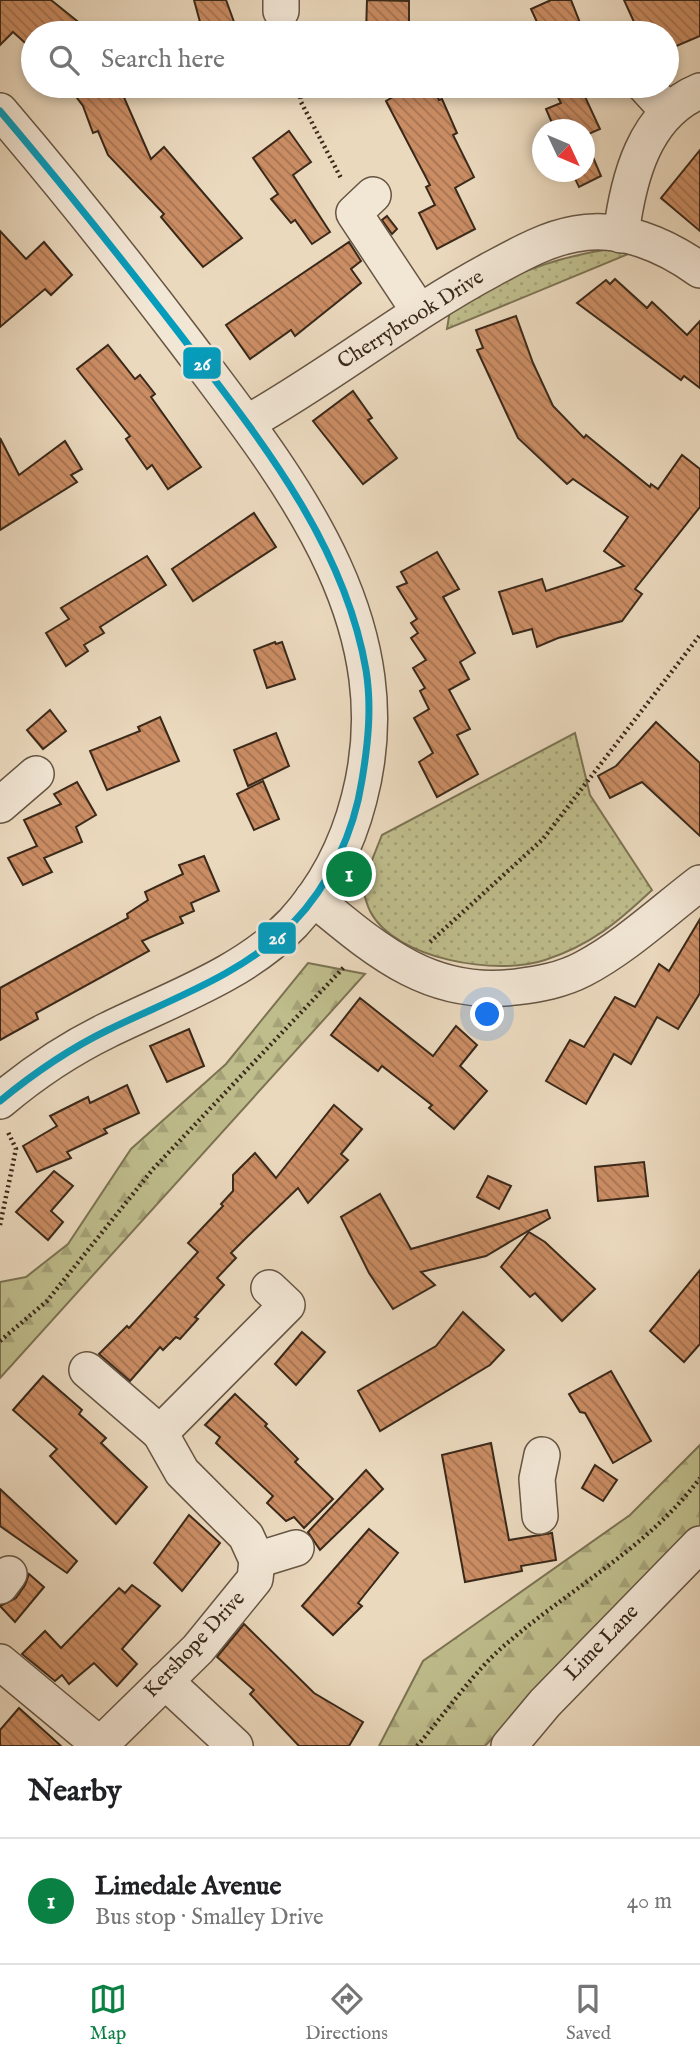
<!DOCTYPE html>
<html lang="en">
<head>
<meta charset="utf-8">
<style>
  :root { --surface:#fff; --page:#f6f6f6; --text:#202124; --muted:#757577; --line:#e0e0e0; --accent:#0b8043 }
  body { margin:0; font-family:"IM FELL English",serif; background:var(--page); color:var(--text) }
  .compass { position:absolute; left:532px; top:119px; width:63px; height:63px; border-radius:50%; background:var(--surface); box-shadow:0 4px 10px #0003; rotate:134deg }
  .you { position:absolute; left:488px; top:1015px; width:24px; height:24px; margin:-18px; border:5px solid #fff; border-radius:50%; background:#1a73e8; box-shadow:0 0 0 10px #1a73e833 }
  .badge { display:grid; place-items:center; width:46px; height:46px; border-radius:50%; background:var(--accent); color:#fff; font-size:23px; font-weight:700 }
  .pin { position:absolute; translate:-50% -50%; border:4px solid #fff; box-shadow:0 2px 7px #0006 }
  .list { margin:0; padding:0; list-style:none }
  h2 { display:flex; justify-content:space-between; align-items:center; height:91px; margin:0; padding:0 28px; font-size:30px }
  h2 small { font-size:23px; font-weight:400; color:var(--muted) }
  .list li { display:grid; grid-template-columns:46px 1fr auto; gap:21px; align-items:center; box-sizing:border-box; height:126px; padding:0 28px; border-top:2px solid var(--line) }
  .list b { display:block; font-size:26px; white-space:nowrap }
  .list p { margin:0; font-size:23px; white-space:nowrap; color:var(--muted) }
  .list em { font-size:23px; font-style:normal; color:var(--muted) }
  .icon { flex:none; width:38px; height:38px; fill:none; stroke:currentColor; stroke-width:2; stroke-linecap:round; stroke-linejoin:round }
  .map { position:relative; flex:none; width:700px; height:1746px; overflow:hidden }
  .search { position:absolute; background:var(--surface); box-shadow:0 4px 10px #0003; left:21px; right:21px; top:21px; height:77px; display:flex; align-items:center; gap:18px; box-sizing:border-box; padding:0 24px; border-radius:38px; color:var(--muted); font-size:26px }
  .sheet { height:217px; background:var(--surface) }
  nav { display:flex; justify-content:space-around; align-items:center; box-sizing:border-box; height:98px; border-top:2px solid var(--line); background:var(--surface); font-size:19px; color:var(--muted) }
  nav a { display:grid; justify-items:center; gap:4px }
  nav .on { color:var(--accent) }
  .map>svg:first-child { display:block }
</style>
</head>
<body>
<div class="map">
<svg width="700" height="1746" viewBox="0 0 700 1746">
  <defs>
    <pattern id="grass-dots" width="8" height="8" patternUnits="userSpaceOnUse" patternTransform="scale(1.75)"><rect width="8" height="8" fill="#bfbd8c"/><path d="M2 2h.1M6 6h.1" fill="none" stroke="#a5a278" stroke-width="1.8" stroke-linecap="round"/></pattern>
    <pattern id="forest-firs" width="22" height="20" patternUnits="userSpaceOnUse" patternTransform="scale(1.75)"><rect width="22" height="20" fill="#bfbd8c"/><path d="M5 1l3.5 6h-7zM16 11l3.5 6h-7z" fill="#a5a278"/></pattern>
    <pattern id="building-back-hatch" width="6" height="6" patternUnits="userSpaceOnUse" patternTransform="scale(1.75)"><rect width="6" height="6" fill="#cb8d64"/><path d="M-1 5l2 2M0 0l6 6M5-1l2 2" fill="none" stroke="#a67352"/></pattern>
  </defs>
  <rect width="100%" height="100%" fill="#ebd9be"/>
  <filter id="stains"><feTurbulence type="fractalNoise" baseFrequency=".00286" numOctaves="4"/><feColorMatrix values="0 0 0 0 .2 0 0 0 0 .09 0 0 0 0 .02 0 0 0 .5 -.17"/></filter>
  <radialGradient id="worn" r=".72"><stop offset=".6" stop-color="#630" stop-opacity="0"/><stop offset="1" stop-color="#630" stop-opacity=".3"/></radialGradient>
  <!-- grass -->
  <g fill="url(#grass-dots)" stroke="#7c7353" stroke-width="2">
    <path d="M604 250 633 252 447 329 450 310C498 279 548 259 604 250Z"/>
    <path d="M575 733 590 795 652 890C618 922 591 945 545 960 498 976 395 960 370 911 366 903 364 894 362 885L382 835Z"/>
  </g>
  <!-- forest -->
  <g fill="url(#forest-firs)" stroke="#7c7353" stroke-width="2">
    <polygon points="308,963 365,974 0,1378 0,1282 26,1277 68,1244 131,1149 226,1064"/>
    <polygon points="700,1445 700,1527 635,1588 485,1746 379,1746 423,1661 630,1515"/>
  </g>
  <!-- building -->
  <g fill="url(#building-back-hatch)" stroke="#3a291a" stroke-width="2">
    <polygon points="0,0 51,0 92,33 33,33 33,50 13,32 0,45"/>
    <polygon points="194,0 226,0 238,33 203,33"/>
    <polygon points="367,0 409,1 409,33 366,33"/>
    <polygon points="551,0 571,0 584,33 542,33 531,9"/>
    <polygon points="624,0 700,0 700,36 667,50 667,33 639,33"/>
    <polygon points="68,86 119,86 151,159 164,147 242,238 203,267 161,217 164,214 108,155 98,131 93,133 83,106"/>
    <polygon points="386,86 432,86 439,100 442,99 457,133 453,135 474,177 455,188 475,229 437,249 419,213 435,205 426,187 430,185 386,101 391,98"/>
    <polygon points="552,86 580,86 600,129 584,136 584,130 555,130 546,109 561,103"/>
    <polygon points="289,131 311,162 293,175 330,232 312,244 295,220 291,223 271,199 278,194 253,158"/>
    <polygon points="584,136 601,176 579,187 572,172 584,172"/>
    <polygon points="700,150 700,231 661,198"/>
    <polygon points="387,216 397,229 392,234 382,220"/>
    <polygon points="0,231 26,259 44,242 72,275 51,295 45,289 0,327"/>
    <polygon points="349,242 361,261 351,269 361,283 295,336 291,330 250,359 226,325"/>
    <polygon points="615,279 647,308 652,302 687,335 700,321 700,388 684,376 681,380 577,303 606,280 610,284"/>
    <polygon points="516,316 533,363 553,406 584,438 586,435 650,487 651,484 658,489 682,455 700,469 700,507 635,589 642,594 622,621 558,638 537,647 532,629 513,634 499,592 542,579 546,591 624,566 604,551 628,517 573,479 567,484 518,438 477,350 483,348 476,330"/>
    <polygon points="108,345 135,379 140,375 155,394 151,397 201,467 168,489 152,465 147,469 126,439 130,436 77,369"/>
    <polygon points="353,391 372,418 368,420 397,458 363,484 313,421"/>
    <polygon points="0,438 19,475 65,441 82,469 71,475 77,482 0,530"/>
    <polygon points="254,513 276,547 193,601 172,569"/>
    <polygon points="437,552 459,589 443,597 475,653 460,662 469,679 449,690 470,729 457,735 478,774 437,797 419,762 433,753 414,718 429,709 420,691 425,688 413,668 426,660 411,638 418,633 411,623 417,619 397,587 407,583 401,572"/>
    <polygon points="147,556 166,585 100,627 104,633 84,645 88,651 66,666 46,633 69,619 61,608"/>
    <polygon points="275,642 276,644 282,642 295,679 267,688 254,650"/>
    <polygon points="50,710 66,731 43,749 27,730"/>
    <polygon points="160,717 179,761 107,790 90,751 140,731 138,727"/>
    <polygon points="656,722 700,763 700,836 642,782 610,798 598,776 616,766"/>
    <polygon points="276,733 289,766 248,786 234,750"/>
    <polygon points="263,781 279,819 254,830 237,794"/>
    <polygon points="77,782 96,815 76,827 82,842 44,858 52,872 23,885 8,858 37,846 24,820 61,804 54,794"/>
    <polygon points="204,856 219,891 191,903 194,911 180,917 183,923 142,941 149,951 36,1013 38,1019 0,1040 0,988 128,918 127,914 148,900 145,892 183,874 179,865"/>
    <polygon points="700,919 700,993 678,1029 657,1017 631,1064 614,1054 586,1104 546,1081 570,1040 584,1047 615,997 635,1007 659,964 669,971"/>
    <polygon points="360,998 433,1056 456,1026 477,1045 460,1066 487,1091 454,1129 429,1108 432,1105 382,1066 378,1071 331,1035"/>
    <polygon points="189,1029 204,1066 167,1082 150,1046"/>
    <polygon points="127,1085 139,1113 104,1129 107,1133 67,1152 71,1158 37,1172 23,1146 57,1126 50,1116 88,1097 90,1103"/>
    <polygon points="334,1105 362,1129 341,1154 348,1160 308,1203 298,1188 245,1239 231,1253 236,1258 217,1278 224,1285 195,1317 198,1319 180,1339 176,1337 163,1350 160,1347 130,1381 99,1354 127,1326 129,1328 198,1252 188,1243 223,1206 221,1204 233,1191 233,1175 255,1153 276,1178"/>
    <polygon points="644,1162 648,1196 598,1201 595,1167"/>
    <polygon points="54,1171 73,1186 51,1211 63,1222 48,1240 16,1212"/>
    <polygon points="488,1176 511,1186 499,1209 477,1197"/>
    <polygon points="380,1194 411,1249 547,1210 550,1218 486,1256 421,1272 435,1285 393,1309 369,1273 341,1217"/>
    <polygon points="529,1232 545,1242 595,1289 562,1321 535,1293 530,1297 501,1267"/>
    <polygon points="700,1270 700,1344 684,1362 650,1331"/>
    <polygon points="463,1312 504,1350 490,1365 380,1431 358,1391 436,1346"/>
    <polygon points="302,1332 325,1352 296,1385 275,1364"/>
    <polygon points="611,1371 651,1441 613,1463 585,1413 580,1412 569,1394"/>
    <polygon points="43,1376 82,1410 79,1414 106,1438 101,1443 147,1487 116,1524 50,1456 57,1449 13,1410"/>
    <polygon points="235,1394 267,1424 265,1426 298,1459 295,1462 333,1499 304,1528 294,1517 286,1521 267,1503 273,1496 216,1443 220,1437 205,1425"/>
    <polygon points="491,1443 509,1540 552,1533 556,1560 521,1566 522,1571 465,1582 442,1455"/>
    <polygon points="595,1465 617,1480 603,1501 582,1488"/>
    <polygon points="366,1470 383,1489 320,1550 308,1532"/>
    <polygon points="0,1489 77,1561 67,1573 0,1526"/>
    <polygon points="189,1515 220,1543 182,1591 154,1563"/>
    <polygon points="369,1529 398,1553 358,1603 362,1606 333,1635 302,1606"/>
    <polygon points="29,1574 44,1587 15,1622 0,1606 16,1598 25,1585"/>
    <polygon points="132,1585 160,1606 122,1649 137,1664 117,1686 94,1663 69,1684 62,1675 55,1681 22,1654 45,1631 61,1648 119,1588 125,1593"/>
    <polygon points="244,1624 314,1693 363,1722 349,1746 299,1746 250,1694 254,1690 217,1657"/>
    <polygon points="19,1708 61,1746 0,1746 0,1730"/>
  </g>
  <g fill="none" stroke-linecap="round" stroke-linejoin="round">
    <defs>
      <g id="minor">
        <polyline points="281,11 281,0"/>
        <polyline points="645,86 667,110"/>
        <path d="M0 111C65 187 127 265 187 344 287 477 406 621 359 799 347 846 326 887 293 923 244 974 171 999 108 1030 69 1049 33 1073 0 1101"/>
        <polyline points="373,195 354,213 419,311"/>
        <path d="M621 235C628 179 644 114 700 91"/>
        <path d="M247 423C331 376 406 315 492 269 518 255 546 239 575 234 620 225 665 245 700 270"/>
        <polyline points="0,805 36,774"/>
        <path d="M313 898C376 950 430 998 516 987 540 984 562 980 583 969 625 947 662 912 700 883"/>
        <polyline points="87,1370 160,1433"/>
        <polyline points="540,1516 537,1479 542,1455"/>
        <polyline points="257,1560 296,1548"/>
        <polyline points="0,1586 9,1574"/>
        <polyline points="0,1662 100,1745"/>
        <polyline points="165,1681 235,1746"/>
        <polyline points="99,1746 198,1649 255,1579 257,1560 246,1536 182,1472 160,1433 287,1305 269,1288"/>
        <polyline points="509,1746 545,1703 700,1544"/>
      </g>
    </defs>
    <!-- minor casing -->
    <use href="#minor" stroke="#665543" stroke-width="38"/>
    <!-- path -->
    <g stroke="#3a291a" stroke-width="4.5" stroke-dasharray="2 3.5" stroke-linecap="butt">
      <polyline points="299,86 301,102 342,180"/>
      <polyline points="430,942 543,839 700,635"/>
      <polyline points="0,1225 16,1149 7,1130"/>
      <polyline points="0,1341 47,1301 153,1169 345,966"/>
      <path d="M417 1746C444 1715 475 1670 505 1645 569 1589 649 1547 700 1478"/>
    </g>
    <!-- minor -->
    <use href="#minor" stroke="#f2e6d5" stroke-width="35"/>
    <defs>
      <path id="bus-1" d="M0 111C62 184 121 258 179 333 256 434 344 541 366 670 372 707 368 744 362 780 354 832 330 885 292 924 242 975 171 999 108 1030 69 1049 34 1073 0 1101"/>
    </defs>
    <!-- bus-1 casing -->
    <use href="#bus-1" stroke="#f2e6d5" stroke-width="12"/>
    <!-- bus-1 -->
    <use href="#bus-1" stroke="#069cbc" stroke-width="7"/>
  </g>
  <g text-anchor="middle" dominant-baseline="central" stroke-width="5" stroke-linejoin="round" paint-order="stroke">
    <!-- street labels -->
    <g font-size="21" fill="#3a291a" stroke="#f2e6d5">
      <text transform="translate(411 320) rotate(-32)">Cherrybrook Drive</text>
      <text transform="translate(602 1643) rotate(-46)">Lime Lane</text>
      <text transform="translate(195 1645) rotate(-47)">Kershope Drive</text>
    </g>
  </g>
  <g stroke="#f2e6d5" stroke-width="2.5">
    <rect x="182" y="346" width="40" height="34" rx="7" fill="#069cbc"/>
    <rect x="257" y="921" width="40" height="34" rx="7" fill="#069cbc"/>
  </g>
  <g font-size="19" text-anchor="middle" font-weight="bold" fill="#fff">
    <text x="202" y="370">26</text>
    <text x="277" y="944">26</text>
  </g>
  <rect width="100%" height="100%" filter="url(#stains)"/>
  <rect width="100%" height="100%" fill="url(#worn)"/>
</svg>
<svg class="compass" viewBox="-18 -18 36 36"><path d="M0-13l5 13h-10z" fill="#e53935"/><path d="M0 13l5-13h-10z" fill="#757577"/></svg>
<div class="you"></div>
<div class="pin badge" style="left:349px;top:874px">1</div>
<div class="search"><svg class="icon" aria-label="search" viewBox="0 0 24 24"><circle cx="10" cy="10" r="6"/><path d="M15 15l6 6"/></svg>Search here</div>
</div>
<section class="sheet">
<h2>Nearby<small></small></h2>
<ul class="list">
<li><span class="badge">1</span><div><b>Limedale Avenue</b><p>Bus stop · Smalley Drive</p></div><em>40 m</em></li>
</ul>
</section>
<nav>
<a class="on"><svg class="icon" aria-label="map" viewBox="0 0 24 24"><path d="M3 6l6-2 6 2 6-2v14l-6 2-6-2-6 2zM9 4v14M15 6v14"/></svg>Map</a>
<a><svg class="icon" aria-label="directions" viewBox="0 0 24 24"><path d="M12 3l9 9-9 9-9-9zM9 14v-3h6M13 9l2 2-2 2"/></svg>Directions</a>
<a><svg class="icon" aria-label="saved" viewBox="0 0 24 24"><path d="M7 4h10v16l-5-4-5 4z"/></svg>Saved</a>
</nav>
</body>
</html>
